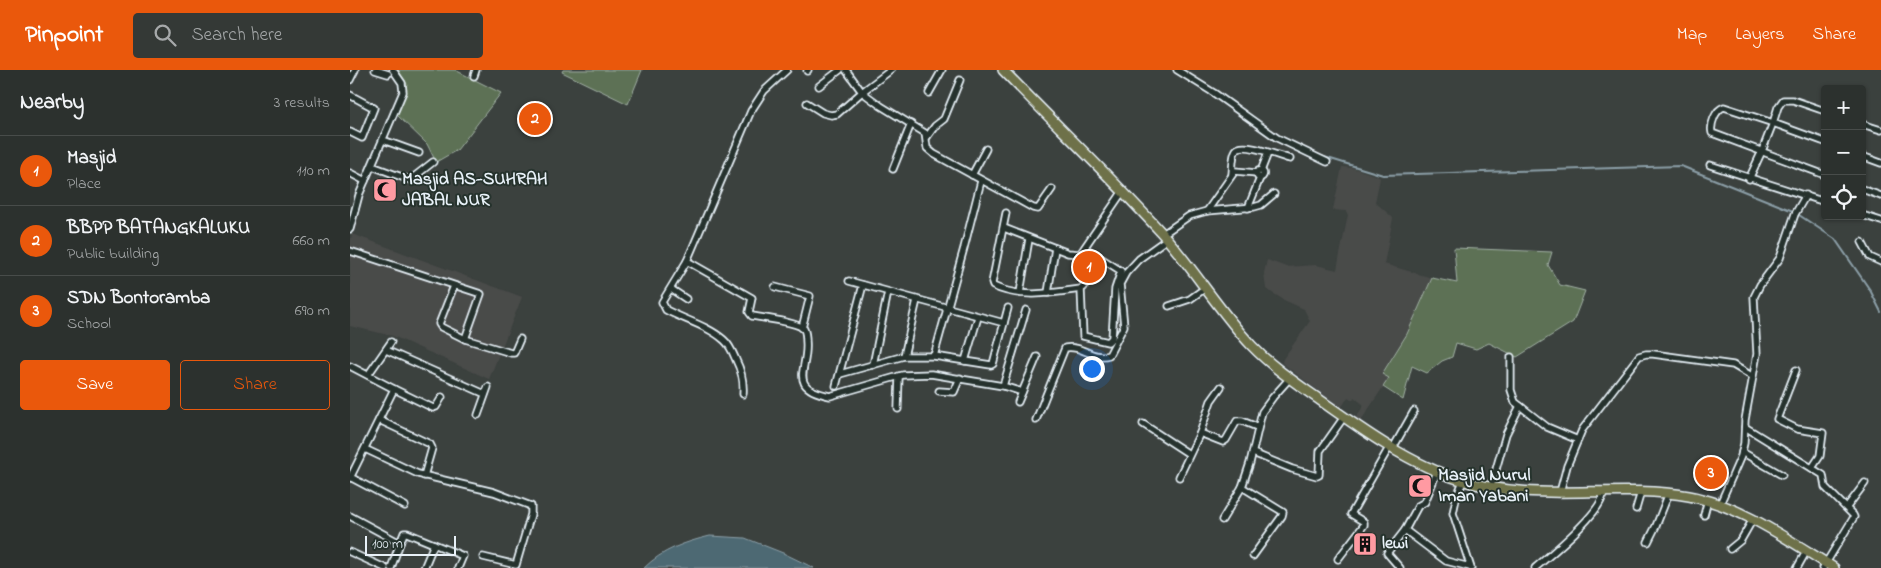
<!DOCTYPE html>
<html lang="en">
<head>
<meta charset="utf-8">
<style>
  :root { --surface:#2c312e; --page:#343936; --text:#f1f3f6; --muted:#a6a9aa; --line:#484c4a; --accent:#ea580c }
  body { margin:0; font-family:"Indie Flower",sans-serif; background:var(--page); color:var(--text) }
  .controls { position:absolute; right:15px; top:15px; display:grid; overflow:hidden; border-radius:5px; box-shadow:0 1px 4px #0004 }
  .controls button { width:45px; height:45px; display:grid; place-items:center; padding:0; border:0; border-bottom:1px solid var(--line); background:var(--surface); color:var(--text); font:25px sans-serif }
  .scale { position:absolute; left:15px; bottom:12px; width:91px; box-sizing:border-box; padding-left:5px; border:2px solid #e8f1f8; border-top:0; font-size:14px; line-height:18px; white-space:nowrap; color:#e8f1f8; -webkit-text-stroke:4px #26332d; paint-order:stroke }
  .you { position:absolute; left:741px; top:298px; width:18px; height:18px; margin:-12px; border:4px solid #fff; border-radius:50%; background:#1a73e8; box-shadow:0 0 0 8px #1a73e833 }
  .badge { display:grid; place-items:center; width:32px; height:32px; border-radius:50%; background:var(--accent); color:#fff; font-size:16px; font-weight:700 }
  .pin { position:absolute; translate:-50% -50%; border:2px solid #fff; box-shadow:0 1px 5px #0006 }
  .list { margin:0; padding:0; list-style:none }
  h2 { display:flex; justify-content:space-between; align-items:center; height:65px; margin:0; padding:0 20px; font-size:21px }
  h2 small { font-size:16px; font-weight:400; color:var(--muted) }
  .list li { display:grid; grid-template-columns:32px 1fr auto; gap:15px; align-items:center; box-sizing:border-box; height:70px; padding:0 20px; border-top:1px solid var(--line) }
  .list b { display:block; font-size:19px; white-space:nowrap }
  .list p { margin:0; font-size:16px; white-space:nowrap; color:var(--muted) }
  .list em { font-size:16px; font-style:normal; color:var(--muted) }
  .actions { display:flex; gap:10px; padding:15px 20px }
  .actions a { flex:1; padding:11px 0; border:1px solid var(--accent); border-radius:5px; text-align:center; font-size:18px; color:var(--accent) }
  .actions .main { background:var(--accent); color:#fff }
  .icon { flex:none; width:28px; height:28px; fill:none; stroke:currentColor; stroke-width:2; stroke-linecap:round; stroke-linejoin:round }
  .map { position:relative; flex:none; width:1531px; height:498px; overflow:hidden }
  header { display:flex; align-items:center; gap:30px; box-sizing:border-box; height:70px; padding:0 25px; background:var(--accent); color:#fff }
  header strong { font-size:24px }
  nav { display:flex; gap:28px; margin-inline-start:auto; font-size:18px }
  .search { width:350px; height:45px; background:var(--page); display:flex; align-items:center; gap:12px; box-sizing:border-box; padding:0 18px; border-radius:5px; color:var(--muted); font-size:19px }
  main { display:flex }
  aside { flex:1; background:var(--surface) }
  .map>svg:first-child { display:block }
</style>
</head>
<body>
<header>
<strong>Pinpoint</strong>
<div class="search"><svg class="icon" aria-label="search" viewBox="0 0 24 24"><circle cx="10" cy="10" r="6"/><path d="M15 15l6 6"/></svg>Search here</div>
<nav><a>Map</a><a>Layers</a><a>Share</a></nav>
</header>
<main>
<aside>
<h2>Nearby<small>3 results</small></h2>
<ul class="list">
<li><span class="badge">1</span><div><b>Masjid</b><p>Place</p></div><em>110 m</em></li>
<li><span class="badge">2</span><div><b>BBPP BATANGKALUKU</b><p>Public building</p></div><em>660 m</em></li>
<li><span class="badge">3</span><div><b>SDN Bontoramba</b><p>School</p></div><em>690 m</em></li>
</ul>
<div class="actions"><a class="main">Save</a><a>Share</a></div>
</aside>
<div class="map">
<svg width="1531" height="498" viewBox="0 0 1531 498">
  <rect width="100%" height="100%" fill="#3b413e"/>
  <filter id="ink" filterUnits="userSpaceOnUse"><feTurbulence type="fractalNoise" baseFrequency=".02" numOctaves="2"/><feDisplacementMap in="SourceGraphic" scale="10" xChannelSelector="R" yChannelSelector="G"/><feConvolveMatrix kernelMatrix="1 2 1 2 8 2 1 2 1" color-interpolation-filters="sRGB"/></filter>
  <g filter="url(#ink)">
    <!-- built -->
    <g fill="#4a4b4a">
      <polygon points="992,97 1003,98 1027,106 1030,108 1025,132 1043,148 1034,194 1082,208 1057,264 1032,303 1039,308 1010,352 1006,348 1014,335 1004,327 1003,330 998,327 991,338 932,293 933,289 960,251 954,239 934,230 916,219 914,203 917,190 936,197 966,195 987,200 998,145 996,141 983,140"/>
      <polygon points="2,164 172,227 139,309 43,266 0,256 0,175"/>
    </g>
    <!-- green -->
    <g fill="#5d7154" stroke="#a2b1a6">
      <polygon points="48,0 105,0 151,23 107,80 86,92 77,74 47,45 57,14"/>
      <polygon points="213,0 292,0 278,34 212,2"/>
      <polygon points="1104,178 1202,182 1198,195 1210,215 1235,221 1223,252 1167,287 1139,273 1126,279 1106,273 1102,287 1092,291 1077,303 1062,296 1053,330 1033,317 1039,308 1032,304 1057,264 1082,208 1107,213"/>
    </g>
    <!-- water -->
    <path fill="#4e6973" stroke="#8c9fa8" d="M360 466 395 468 433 483 464 498H294C312 480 335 472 360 466Z"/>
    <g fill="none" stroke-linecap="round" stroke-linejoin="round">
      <!-- stream -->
      <g stroke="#8c9fa8" stroke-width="2">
        <polyline points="920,60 931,67"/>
        <polyline points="971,86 1033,105 1331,96 1443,141 1485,169 1520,220 1531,242"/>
      </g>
      <defs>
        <g id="minor">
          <polyline points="25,0 38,4"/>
          <polyline points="496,0 512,22 531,36 575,63 577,78 584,84 683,138 688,139 702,119"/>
          <polyline points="827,0 864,23 927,68 977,92"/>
          <polyline points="457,1 458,0"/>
          <polyline points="124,6 126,0"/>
          <polyline points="0,10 5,0"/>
          <polyline points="469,16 490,0"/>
          <polyline points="579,23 592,0"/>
          <polyline points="0,25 24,38 12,68 0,62"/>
          <polyline points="457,33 473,43 481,45 487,44 512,22 541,0"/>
          <path d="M1475 41 1443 30H1433L1428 37 1423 53 1374 37C1365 40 1360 55 1362 63L1475 105"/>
          <polyline points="1512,54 1531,60"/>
          <polyline points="577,67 585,56 594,49 610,10"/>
          <polyline points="33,70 69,83"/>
          <polyline points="1512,86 1531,93"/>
          <polyline points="1360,95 1475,132"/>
          <polyline points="22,96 60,110 83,92"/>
          <polyline points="543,99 561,54"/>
          <circle cx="910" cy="104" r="3.5"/>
          <polyline points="911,101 918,83"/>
          <polyline points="0,103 15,111"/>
          <path d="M882 104C883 96 882 86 886 80 892 71 929 86 940 89"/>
          <polyline points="622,105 636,79"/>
          <polyline points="1399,109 1412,81 1423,53 1475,72"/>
          <polyline points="1512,119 1531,126"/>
          <polyline points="1472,131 1475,123"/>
          <polyline points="898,138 910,108"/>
          <polyline points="857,141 904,137 911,135 924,124"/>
          <path d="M656 143 642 213 643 216C670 229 703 223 731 219L734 217V213L730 184"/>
          <polyline points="1512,145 1531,151"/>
          <polyline points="654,158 718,183 730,184 773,121"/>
          <polyline points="0,159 9,125 53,22 52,13 43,0"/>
          <polyline points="813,164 839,146 857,141 885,101 907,103"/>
          <polyline points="1512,172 1520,187 1531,192"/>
          <polyline points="0,181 131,224 115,269"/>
          <path d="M337 191 402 228 399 242 402 246C412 248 448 252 454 259 456 263 456 267 456 271 459 300 436 317 480 326L553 305 581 304 653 316 672 322"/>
          <polyline points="499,211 654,253"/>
          <polyline points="104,216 89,254 91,257 115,269 161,283 164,283 170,269"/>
          <polyline points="425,217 460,226 452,258"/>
          <polyline points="321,219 336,229"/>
          <polyline points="731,219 733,266 758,272 762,268 765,219 771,201 735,178"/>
          <polyline points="670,223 679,169"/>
          <polyline points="698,223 705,178"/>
          <polyline points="819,236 840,229 854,219"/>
          <polyline points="36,280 135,324"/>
          <polyline points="554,286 567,230"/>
          <polyline points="584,286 614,178 631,111"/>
          <polyline points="1161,287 1161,320 1165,332 1197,357 1228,370"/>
          <polyline points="615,291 628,247"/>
          <polyline points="523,295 538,222"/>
          <polyline points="0,296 44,319 0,408"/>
          <polyline points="1446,300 1427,349 1447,359 1473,363 1470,386 1462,398"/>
          <polyline points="490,304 554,286 584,286 641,295 643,294 658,238"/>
          <polyline points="18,305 41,272"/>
          <polyline points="486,316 513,215"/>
          <polyline points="653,316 676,240"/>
          <polyline points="44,319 83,338 86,337 92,327"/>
          <polyline points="589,321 604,322 610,308"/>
          <path d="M393 324C394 311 392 302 386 290 383 283 380 275 374 270 358 256 335 250 316 240L312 232 337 191 401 41 414 21 437 0"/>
          <polyline points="668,332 687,287"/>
          <polyline points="548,339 549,306"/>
          <polyline points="128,345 138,317"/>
          <polyline points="29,350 80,374 82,378 74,406"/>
          <path d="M686 350 715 278C733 275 742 290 759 285L774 256 770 214 776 203 789 189 817 169"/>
          <polyline points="793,354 839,384"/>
          <polyline points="1395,357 1473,405 1475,417 1503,445 1504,447 1473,498"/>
          <polyline points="850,363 861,331 871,317"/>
          <polyline points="1043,378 1064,341"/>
          <polyline points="15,379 68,404 144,422 181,436 181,444 166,495 133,487"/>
          <polyline points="1392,382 1432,405"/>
          <polyline points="903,383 942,399 967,406 969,405 970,381 994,347"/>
          <polyline points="1087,402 1075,432 1068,436 1055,460 1096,491 1120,497"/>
          <polyline points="0,407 55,436"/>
          <polyline points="829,407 850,363 873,372 876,370 887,351 892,351 907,357"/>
          <polyline points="1113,411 1106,429 1103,443 1121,498"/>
          <polyline points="892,417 933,442 932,446 903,486"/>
          <polyline points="1141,417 1156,364 1170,336"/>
          <polyline points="1210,422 1217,396 1232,360 1289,286 1296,284 1303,284 1383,295 1400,305"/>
          <polyline points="1370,434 1391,386 1394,373 1395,350 1407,284 1404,227 1410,215 1430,188 1445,144 1456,125"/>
          <polyline points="1497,437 1515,413"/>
          <polyline points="1286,439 1291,422"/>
          <polyline points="1354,445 1358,430"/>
          <polyline points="0,446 50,473 54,463 57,463 113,486 108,498"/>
          <polyline points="872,450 892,417 900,393 912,342 923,327 940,308"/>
          <polyline points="1298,472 1306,456 1319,423"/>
          <polyline points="1380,479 1391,470 1403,449"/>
          <polyline points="0,482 35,498"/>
          <polyline points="988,489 1014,455 1014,452 1001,444 1040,376"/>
          <polyline points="41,498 50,473"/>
          <polyline points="74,498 84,474"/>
          <polyline points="1050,498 1037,483 1055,460"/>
          <path d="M1185 498C1200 485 1254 441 1253 423"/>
          <polyline points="1447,498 1456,482"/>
        </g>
        <path id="primary" d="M653 0C705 54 759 105 810 161 843 197 868 240 902 276 922 297 946 313 970 330 1012 360 1061 395 1111 410 1185 434 1264 413 1339 426 1390 435 1440 471 1484 498"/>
      </defs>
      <!-- minor casing -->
      <use href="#minor" stroke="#e8f1f8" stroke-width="9"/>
      <!-- primary casing -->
      <use href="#primary" stroke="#e8f1f8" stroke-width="12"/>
      <!-- minor -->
      <use href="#minor" stroke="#26332d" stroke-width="5.5"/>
      <!-- primary -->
      <use href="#primary" stroke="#6e714a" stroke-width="9"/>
    </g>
  </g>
  <!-- icons -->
  <defs>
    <symbol id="mosque-square" viewBox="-11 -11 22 22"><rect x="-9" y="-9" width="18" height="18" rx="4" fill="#ff9aa2" stroke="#26332d"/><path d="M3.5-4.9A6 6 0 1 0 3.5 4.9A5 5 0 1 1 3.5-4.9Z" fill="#111"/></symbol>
    <symbol id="building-square" viewBox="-11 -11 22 22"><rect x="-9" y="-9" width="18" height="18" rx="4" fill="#ff9aa2" stroke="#26332d"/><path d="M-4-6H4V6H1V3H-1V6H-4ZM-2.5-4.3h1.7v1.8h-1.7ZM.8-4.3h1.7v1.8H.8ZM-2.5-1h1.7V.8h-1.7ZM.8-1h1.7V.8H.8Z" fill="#111"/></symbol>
  </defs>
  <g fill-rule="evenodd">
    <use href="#mosque-square" x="21" y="106" width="28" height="28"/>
    <use href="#mosque-square" x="1056" y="402" width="28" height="28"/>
    <use href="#building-square" x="1001" y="460" width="28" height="28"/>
  </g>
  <g text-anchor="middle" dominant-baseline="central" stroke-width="4" stroke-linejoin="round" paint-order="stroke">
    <!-- poi labels -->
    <g font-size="18" font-weight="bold" fill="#e8f1f8" stroke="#26332d" text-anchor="start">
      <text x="52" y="110">Masjid AS-SUHRAH<tspan x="52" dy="21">JABAL NUR</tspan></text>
      <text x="1088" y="406">Masjid Nurul<tspan x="1088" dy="21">Iman Yabani</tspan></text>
      <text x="1032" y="474">lewi</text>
    </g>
  </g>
</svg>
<div class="controls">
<button>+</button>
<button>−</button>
<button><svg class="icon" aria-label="locate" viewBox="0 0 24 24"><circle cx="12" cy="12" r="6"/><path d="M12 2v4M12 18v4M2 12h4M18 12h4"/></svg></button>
</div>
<div class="scale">100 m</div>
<div class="you"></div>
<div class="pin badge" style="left:739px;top:197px">1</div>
<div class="pin badge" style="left:185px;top:49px">2</div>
<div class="pin badge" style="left:1361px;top:403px">3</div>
</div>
</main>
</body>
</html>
